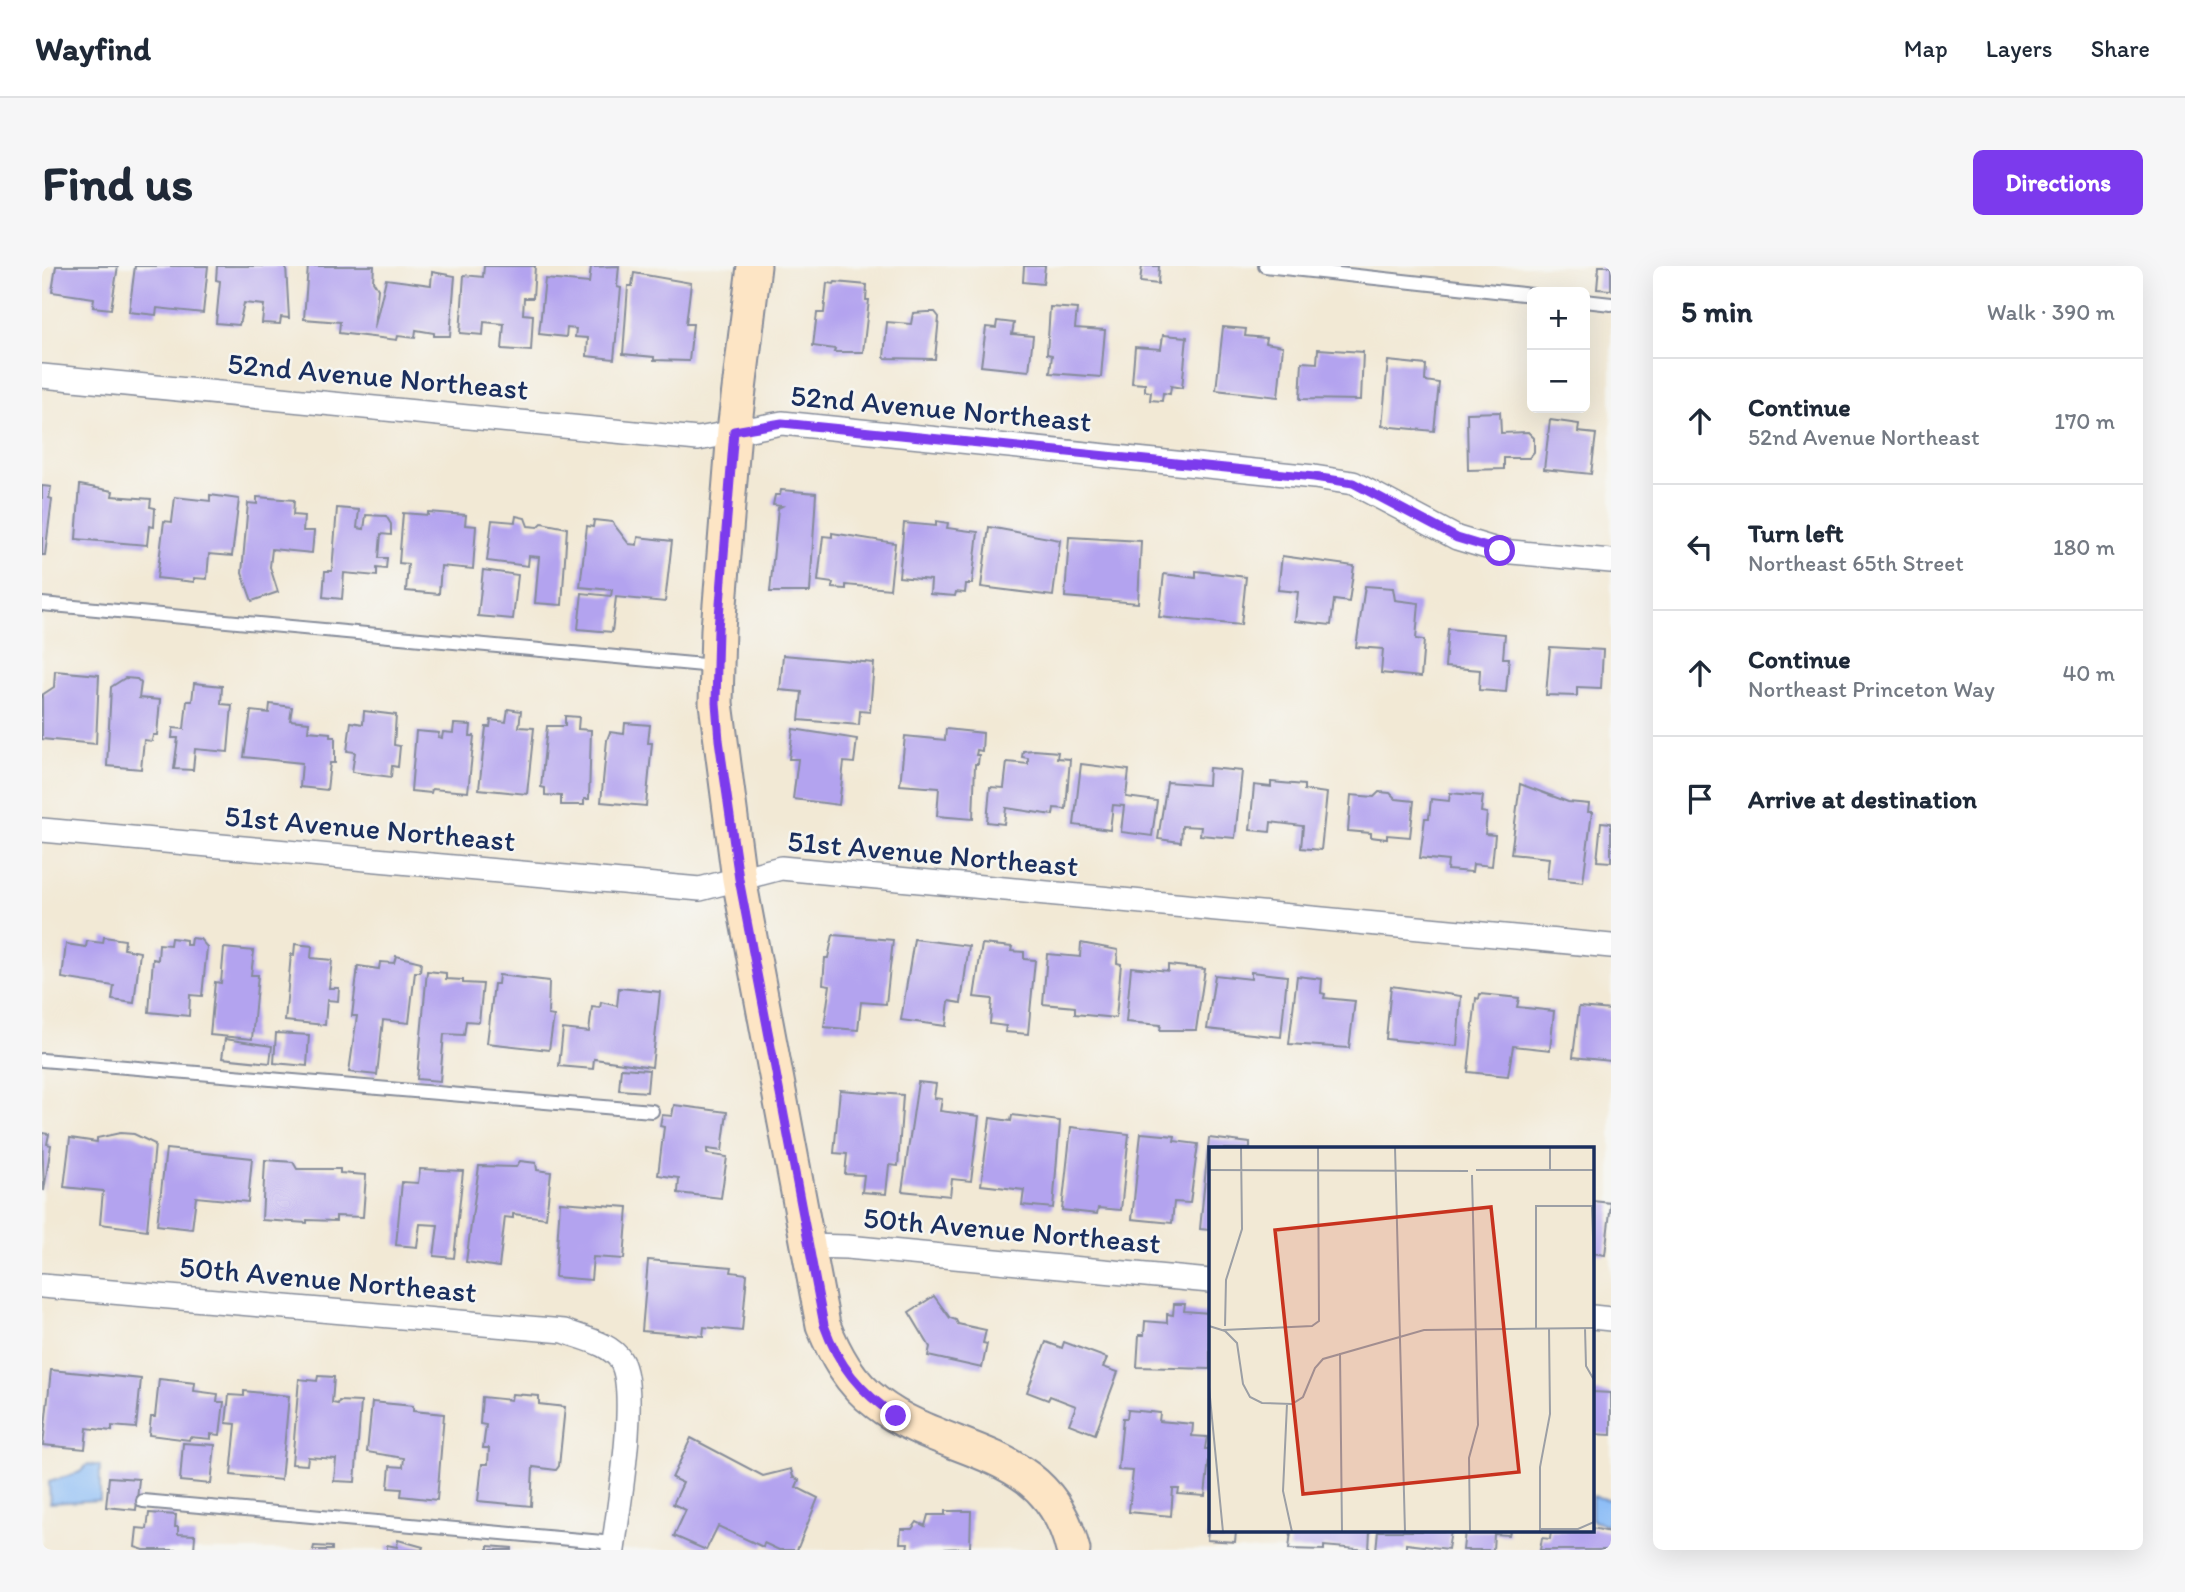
<!DOCTYPE html>
<html lang="en">
<head>
<meta charset="utf-8">
<style>
  :root { --surface:#fff; --page:#f6f6f7; --text:#1f2937; --muted:#747a83; --line:#e0e1e3; --accent:#7c3aed }
  body { margin:0; font-family:Itim,sans-serif; background:var(--page); color:var(--text) }
  .controls { position:absolute; right:21px; top:21px; display:grid; overflow:hidden; border-radius:10px; box-shadow:0 7px 28px #0002 }
  .controls button { width:63px; height:63px; display:grid; place-items:center; padding:0; border:0; border-bottom:2px solid var(--line); background:var(--surface); color:var(--text); font:35px sans-serif }
  .stop { position:absolute; width:21px; height:21px; margin:-16px; border:5px solid #7c3aed; border-radius:50%; background:#fff }
  .stop.end { background:#7c3aed; border-color:#fff; box-shadow:0 2px 7px #0008 }
  .list { margin:0; padding:0; list-style:none }
  h2 { display:flex; justify-content:space-between; align-items:center; height:91px; margin:0; padding:0 28px; font-size:30px }
  h2 small { font-size:23px; font-weight:400; color:var(--muted) }
  .list li { display:grid; grid-template-columns:46px 1fr auto; gap:21px; align-items:center; box-sizing:border-box; height:126px; padding:0 28px; border-top:2px solid var(--line) }
  .list b { display:block; font-size:26px; white-space:nowrap }
  .list p { margin:0; font-size:23px; white-space:nowrap; color:var(--muted) }
  .list em { font-size:23px; font-style:normal; color:var(--muted) }
  .icon { flex:none; width:38px; height:38px; fill:none; stroke:currentColor; stroke-width:2; stroke-linecap:round; stroke-linejoin:round }
  .map { position:relative; flex:none; width:1569px; height:1284px; overflow:hidden; border-radius:10px }
  header { display:flex; align-items:center; gap:42px; box-sizing:border-box; height:98px; padding:0 35px; background:var(--surface); border-bottom:2px solid var(--line) }
  header strong { font-size:33px }
  nav { display:flex; gap:38px; margin-inline-start:auto; font-size:24px }
  .intro { display:flex; align-items:center; justify-content:space-between; box-sizing:border-box; height:168px; padding:0 42px }
  h1 { margin:0; font-size:49px }
  .button { padding:18px 32px; border-radius:10px; background:var(--accent); color:#fff; font-size:24px; font-weight:700 }
  main { display:flex; gap:42px; padding:0 42px }
  aside { flex:1; background:var(--surface); border-radius:10px; box-shadow:0 7px 28px #0002 }
  .map>svg:first-child { display:block }
</style>
</head>
<body>
<header>
<strong>Wayfind</strong>
<nav><a>Map</a><a>Layers</a><a>Share</a></nav>
</header>
<div class="intro"><h1>Find us</h1><a class="button">Directions</a></div>
<main>
<div class="map">
<svg width="1569" height="1284" viewBox="0 0 1569 1284">
  <rect width="100%" height="100%" fill="#f6f6f2"/>
  <filter id="ink" filterUnits="userSpaceOnUse"><feTurbulence type="fractalNoise" baseFrequency=".0143" numOctaves="2"/><feDisplacementMap in="SourceGraphic" scale="14" xChannelSelector="R" yChannelSelector="G"/><feConvolveMatrix kernelMatrix="1 2 1 2 8 2 1 2 1" color-interpolation-filters="sRGB"/></filter>
  <filter id="wash" filterUnits="userSpaceOnUse"><feTurbulence type="fractalNoise" baseFrequency=".00686" numOctaves="4" result="noise"/><feDisplacementMap in="SourceGraphic" scale="28" xChannelSelector="R" yChannelSelector="G"/><feGaussianBlur stdDeviation="1.57" result="paint"/><feColorMatrix in="noise" values="0 0 0 0 0 0 0 0 0 0 0 0 0 0 0 0 0 1.4 0 .05"/><feComposite in="paint" operator="in"/></filter>
  <g filter="url(#wash)">
    <rect width="100%" height="100%" fill="#f2e9d5"/>
    <!-- water -->
    <g fill="#89bbf6" stroke="#5275aa" stroke-width="2">
      <polygon points="46,1198 58,1200 58,1234 8,1237 7,1216 38,1206"/>
      <polygon points="1550,1230 1569,1234 1566,1259 1550,1255"/>
    </g>
    <g id="blocks">
      <!-- building -->
      <g fill="#b3a3ef">
        <polygon points="14,0 76,0 69,43 51,41 52,32 10,26"/>
        <polygon points="93,0 166,0 161,47 115,42 114,49 87,46"/>
        <polygon points="175,0 244,0 247,52 239,51 238,58 220,57 222,39 202,37 197,59 174,57 178,15 174,14"/>
        <polygon points="266,0 332,0 331,15 336,23 332,63 344,13 389,19 390,6 413,10 408,70 392,70 392,67 374,64 373,72 356,70 355,74 297,67 298,56 262,53"/>
        <polygon points="442,0 493,0 491,32 482,32 481,48 491,49 489,85 460,83 462,58 442,56 441,69 418,67 422,9 441,11"/>
        <polygon points="577,0 575,21 579,22 572,93 545,90 546,72 533,71 534,63 525,62 524,71 497,68 503,13 547,17 549,1"/>
        <polygon points="982,0 1003,0 1001,18 981,16"/>
        <polygon points="1100,0 1117,0 1116,18 1098,16"/>
        <polygon points="1557,0 1569,0 1569,24 1555,23"/>
        <polygon points="592,7 649,17 644,58 651,58 647,95 612,94 612,91 581,88 586,20 590,20"/>
        <polygon points="793,16 825,19 824,34 827,34 821,86 792,86 793,83 771,80 775,47 782,47 785,17 792,18"/>
        <polygon points="1008,41 1035,43 1033,62 1063,64 1059,111 1008,107 1010,89 1005,88"/>
        <polygon points="885,46 893,46 897,51 893,93 842,92 845,56 869,58 871,47"/>
        <polygon points="955,55 972,57 970,68 991,70 987,105 939,100 944,61 954,62"/>
        <polygon points="1181,61 1204,63 1203,70 1224,72 1223,77 1241,80 1236,131 1174,124"/>
        <polygon points="1121,69 1145,71 1140,122 1129,120 1128,128 1121,127 1120,135 1108,134 1109,126 1103,125 1103,118 1090,117 1093,81 1119,83"/>
        <polygon points="1276,83 1321,86 1319,134 1258,133 1260,96 1275,97"/>
        <polygon points="1346,95 1384,99 1383,115 1397,117 1392,165 1340,160"/>
        <polygon points="1458,146 1459,167 1486,166 1492,172 1492,186 1487,192 1462,192 1462,203 1426,204 1425,147"/>
        <polygon points="1508,154 1537,158 1536,166 1554,168 1549,208 1502,203"/>
        <polygon points="38,219 71,225 70,230 109,233 108,241 113,242 112,261 107,260 105,279 34,273"/>
        <polygon points="0,220 9,221 7,232 10,233 3,289 0,289"/>
        <polygon points="739,224 774,227 768,326 728,326 736,242 740,240 731,239 733,229 738,229"/>
        <polygon points="168,229 197,233 190,290 167,288 165,313 152,312 152,316 115,312 122,255 130,256 133,231 168,235"/>
        <polygon points="215,231 252,234 251,249 262,250 261,265 272,265 270,287 230,283 228,301 236,326 210,335 200,307 206,237 215,238"/>
        <polygon points="295,242 317,244 315,262 322,263 324,249 344,250 349,258 349,269 339,268 337,292 345,292 344,303 335,302 335,310 302,307 300,333 281,331 283,305 290,305"/>
        <polygon points="386,246 424,249 423,259 434,260 431,303 399,300 397,328 364,325 366,298 357,297 361,247 386,249"/>
        <polygon points="474,250 483,252 486,260 496,261 500,257 525,262 520,339 493,337 497,291 487,290 486,300 445,295 450,254 473,256"/>
        <polygon points="552,254 570,256 587,278 595,279 596,271 630,275 623,336 574,331 570,366 536,363 540,327 569,330 570,324 538,321 545,260 551,261"/>
        <polygon points="894,255 906,257 905,262 936,266 930,318 924,318 923,327 914,326 913,330 888,328 889,314 857,311 862,257 894,260"/>
        <polygon points="947,261 1018,274 1011,330 939,321"/>
        <polygon points="790,267 853,277 848,323 804,319 804,323 790,322 791,317 776,315 781,270 790,271"/>
        <polygon points="1027,271 1099,275 1096,337 1023,331"/>
        <polygon points="1240,290 1312,300 1307,336 1292,334 1289,359 1253,355 1256,326 1236,324"/>
        <polygon points="441,304 476,309 471,353 436,350"/>
        <polygon points="1154,305 1204,311 1199,359 1117,351 1122,308 1154,312"/>
        <polygon points="1323,320 1351,322 1353,334 1377,337 1374,373 1382,374 1379,411 1339,407 1341,383 1314,381"/>
        <polygon points="1406,363 1463,368 1461,392 1467,392 1464,426 1437,424 1438,404 1403,401"/>
        <polygon points="1508,381 1561,384 1559,422 1535,421 1535,430 1504,429"/>
        <polygon points="741,389 832,397 828,446 818,445 817,459 757,454 760,426 738,424"/>
        <polygon points="13,405 57,409 54,478 0,473 0,429 12,421"/>
        <polygon points="83,412 95,413 99,417 97,432 118,434 115,469 111,469 110,475 102,474 99,503 65,500 69,421"/>
        <polygon points="152,417 180,420 179,438 190,439 186,486 153,483 151,504 132,503 136,472 130,472 131,462 142,463 145,435 150,435"/>
        <polygon points="228,438 250,441 248,454 267,456 266,465 288,467 288,471 293,471 293,497 288,497 285,524 258,521 260,497 202,491 209,445 227,447"/>
        <polygon points="466,443 479,445 477,461 492,462 485,528 437,523 444,461 448,461 449,454 464,456"/>
        <polygon points="322,445 354,449 352,479 358,480 356,501 350,500 349,511 310,506 313,486 305,485 309,456 321,458"/>
        <polygon points="523,450 537,451 536,463 549,464 547,533 542,533 542,539 519,539 519,530 503,529 503,522 499,521 505,460 523,460"/>
        <polygon points="583,457 608,459 606,477 610,477 604,540 559,536 565,474 568,466 582,468"/>
        <polygon points="412,458 429,459 428,470 432,470 426,526 390,523 389,527 369,525 374,465 397,467 396,471 400,472 401,466 411,467"/>
        <polygon points="751,463 815,473 812,497 802,496 797,539 751,533 756,493 747,493"/>
        <polygon points="904,463 941,467 940,485 935,484 934,489 937,489 936,498 933,498 931,553 895,550 897,522 858,519 863,470 903,474"/>
        <polygon points="992,484 1016,486 1015,492 1028,493 1024,543 1012,542 1011,549 964,542 962,558 945,556 948,521 962,522 965,496 986,498 986,492 980,491 981,485"/>
        <polygon points="1039,498 1087,504 1084,531 1115,535 1110,570 1079,566 1082,540 1071,539 1068,564 1032,559"/>
        <polygon points="1167,502 1200,505 1193,572 1158,569 1159,561 1140,560 1139,576 1116,573 1125,516 1166,519"/>
        <polygon points="1229,516 1262,519 1262,524 1285,527 1279,584 1259,582 1261,560 1229,556 1228,566 1208,564 1212,519 1229,521"/>
        <polygon points="1478,518 1526,536 1547,538 1546,546 1550,546 1541,616 1505,612 1507,592 1469,588"/>
        <polygon points="1337,526 1348,527 1354,533 1372,535 1368,571 1345,569 1345,573 1329,571 1329,567 1306,565 1309,529 1332,531"/>
        <polygon points="1408,527 1441,530 1439,546 1445,547 1443,568 1453,569 1450,600 1431,598 1430,606 1405,604 1406,595 1378,592 1383,552 1387,552 1389,533 1407,535"/>
        <polygon points="1559,556 1569,557 1569,596 1555,595"/>
        <polygon points="791,669 851,674 844,738 819,736 816,764 782,761 788,719 781,718 783,692 786,692"/>
        <polygon points="62,671 83,674 82,683 98,686 92,737 70,734 72,720 20,712 24,678 44,681 45,675 61,677"/>
        <polygon points="129,672 144,674 144,679 148,679 149,672 158,673 165,681 160,730 148,729 147,750 107,746 111,693 116,694 117,678 128,679"/>
        <polygon points="872,673 927,680 919,737 907,735 904,760 859,754"/>
        <polygon points="1039,677 1076,684 1075,697 1079,698 1074,752 1033,748 1033,741 1001,738 1005,688 1038,691"/>
        <polygon points="253,678 270,680 269,692 290,694 287,722 297,722 296,735 285,734 283,759 243,755 249,688 252,689"/>
        <polygon points="940,678 970,681 969,685 982,686 982,693 993,694 986,768 963,766 964,760 948,758 950,733 932,731"/>
        <polygon points="182,682 212,685 209,709 216,709 210,773 168,769 173,716 179,717"/>
        <polygon points="354,690 379,696 378,706 373,706 367,757 341,754 335,809 307,806 315,750 310,750 316,700 337,703 338,696 352,697"/>
        <polygon points="1126,699 1163,703 1154,764 1118,764 1119,759 1084,756 1089,701 1126,705"/>
        <polygon points="385,705 404,707 404,713 421,714 421,717 441,718 437,756 424,755 422,769 402,768 398,815 375,813"/>
        <polygon points="1209,706 1245,710 1239,771 1165,763 1173,709 1209,713"/>
        <polygon points="457,709 507,715 506,749 512,750 507,784 445,777 452,718 456,718"/>
        <polygon points="1255,710 1280,713 1279,727 1283,728 1282,732 1313,735 1307,782 1247,778"/>
        <polygon points="1349,720 1419,730 1415,780 1344,773"/>
        <polygon points="577,722 618,726 610,801 552,793 551,803 517,800 521,763 547,766 550,741 558,742 559,736 575,740"/>
        <polygon points="1438,728 1477,732 1475,741 1512,745 1508,784 1471,780 1466,810 1426,806 1434,732 1437,733"/>
        <polygon points="1537,741 1569,744 1569,795 1531,791"/>
        <polygon points="234,767 267,769 265,800 232,797"/>
        <polygon points="183,773 230,780 228,797 180,792"/>
        <polygon points="579,802 607,804 605,826 577,824"/>
        <polygon points="876,816 894,818 892,832 900,833 898,845 937,850 929,915 910,913 908,930 860,925"/>
        <polygon points="798,824 861,829 856,900 847,899 844,928 820,926 822,909 803,908 805,888 792,887"/>
        <polygon points="632,839 685,846 680,885 665,883 665,888 685,891 679,932 636,927 637,912 616,909 622,861 618,860 620,849 630,850"/>
        <polygon points="970,849 1018,855 1011,942 980,939 982,924 939,919 948,852 969,855"/>
        <polygon points="1029,861 1087,868 1079,944 1056,942 1055,948 1020,944"/>
        <polygon points="0,867 7,868 5,878 9,879 2,925"/>
        <polygon points="78,867 92,868 113,878 105,964 58,958 61,925 22,921 28,872 55,876 55,872"/>
        <polygon points="1099,867 1133,870 1132,875 1156,878 1148,937 1132,936 1130,957 1090,953"/>
        <polygon points="1167,872 1208,877 1208,883 1168,883 1168,964 1158,963"/>
        <polygon points="124,883 210,892 206,936 154,931 150,963 115,959"/>
        <polygon points="223,894 251,896 255,903 298,903 298,907 324,909 321,951 294,950 294,955 265,954 265,957 220,954"/>
        <polygon points="478,895 494,897 495,904 509,906 504,952 471,948 471,952 463,951 457,1001 424,996 437,900 474,901"/>
        <polygon points="378,903 421,905 412,992 392,990 396,959 378,958 375,981 354,979 360,916 376,917"/>
        <polygon points="1550,935 1569,937 1563,989 1550,987"/>
        <polygon points="518,936 586,941 582,993 551,991 549,1014 513,1011"/>
        <polygon points="606,994 690,1001 689,1006 705,1008 700,1065 662,1061 661,1070 600,1065"/>
        <polygon points="892,1030 908,1052 914,1054 916,1058 944,1064 941,1077 945,1078 940,1102 886,1090 888,1081 867,1046"/>
        <polygon points="1132,1038 1143,1038 1142,1045 1168,1047 1168,1103 1095,1101 1097,1069 1102,1069 1103,1055 1125,1057 1125,1048 1131,1049"/>
        <polygon points="1004,1076 1020,1082 1022,1076 1065,1092 1061,1101 1076,1106 1053,1168 1027,1158 1034,1140 1008,1130 1006,1134 985,1126"/>
        <polygon points="9,1104 99,1113 94,1162 70,1160 70,1165 45,1162 43,1183 1,1179"/>
        <polygon points="276,1110 292,1111 290,1137 296,1138 297,1135 319,1136 313,1216 292,1215 294,1193 266,1191 265,1199 250,1198 257,1113 275,1115"/>
        <polygon points="117,1113 153,1117 152,1125 176,1128 175,1136 182,1136 178,1169 169,1168 169,1173 148,1171 147,1174 107,1169 109,1151 113,1151"/>
        <polygon points="202,1125 247,1130 239,1214 189,1209 194,1158 184,1157 187,1129 202,1130"/>
        <polygon points="1550,1126 1569,1127 1569,1169 1550,1168"/>
        <polygon points="470,1128 497,1130 497,1138 523,1141 517,1200 514,1204 491,1201 489,1240 436,1235 440,1198 446,1198 447,1182 441,1182 444,1159 438,1158 440,1131 469,1134"/>
        <polygon points="330,1136 371,1140 371,1145 402,1148 395,1234 359,1230 360,1223 346,1222 348,1200 361,1201 362,1192 325,1186"/>
        <polygon points="1086,1144 1118,1147 1117,1155 1151,1158 1150,1170 1165,1171 1163,1183 1168,1183 1163,1230 1136,1228 1137,1223 1131,1223 1129,1250 1087,1246 1091,1205 1076,1204 1081,1152 1085,1152"/>
        <polygon points="649,1172 721,1210 749,1203 751,1211 757,1214 754,1221 776,1232 755,1284 737,1284 722,1277 721,1281 676,1260 664,1284 632,1270 644,1244 631,1238 641,1217 630,1212"/>
        <polygon points="141,1177 173,1179 169,1218 138,1215"/>
        <polygon points="67,1211 97,1213 94,1244 64,1241"/>
        <polygon points="903,1245 929,1245 928,1282 865,1284 866,1277 858,1277 859,1263 870,1263 875,1256 883,1260 886,1249 903,1249"/>
        <polygon points="107,1247 134,1249 133,1261 136,1261 136,1268 153,1269 152,1284 102,1284 93,1281 95,1262 105,1263"/>
        <polygon points="1550,1262 1569,1266 1569,1284 1498,1284 1500,1272 1508,1273 1509,1265 1550,1265"/>
        <polygon points="1166,1265 1194,1265 1193,1276 1165,1274"/>
        <polygon points="1249,1265 1328,1265 1327,1284 1282,1280 1282,1284 1247,1283"/>
        <polygon points="1336,1265 1409,1265 1406,1283 1364,1278 1364,1284 1334,1284"/>
        <polygon points="1423,1265 1468,1265 1467,1269 1452,1268 1451,1284 1421,1284"/>
        <polygon points="356,1274 381,1281 380,1284 345,1284 345,1279 355,1281"/>
        <polygon points="272,1280 290,1281 290,1284 271,1284"/>
        <polygon points="446,1280 470,1282 470,1284 446,1284"/>
      </g>
    </g>
  </g>
  <g filter="url(#ink)">
    <use href="#blocks" fill-opacity="0" stroke="#868c9a" stroke-width="2"/>
    <g fill="none" stroke-linecap="round" stroke-linejoin="round">
      <defs>
        <g id="lane">
          <polyline points="1223,0 1490,29"/>
          <polyline points="1543,35 1569,38"/>
          <polyline points="0,338 672,400"/>
          <polyline points="0,794 610,845"/>
          <polyline points="101,1235 572,1277"/>
        </g>
        <g id="street">
          <polyline points="0,110 656,173 740,157 1272,211 1311,217 1415,272 1458,285 1569,295"/>
          <polyline points="0,564 658,623 739,602 1569,680"/>
          <polyline points="765,980 805,981 1168,1015"/>
          <path d="M0 1020 522 1065C539 1072 569 1077 579 1095 597 1126 576 1244 571 1284"/>
          <polyline points="1550,1051 1569,1053"/>
        </g>
        <path id="secondary" d="M712 0 692 165 676 363 674 437 697 613 781 1059C793 1089 808 1117 835 1137 905 1191 1006 1178 1031 1284"/>
      </defs>
      <!-- lane casing -->
      <use href="#lane" stroke="#868c9a" stroke-width="16"/>
      <!-- street casing -->
      <use href="#street" stroke="#868c9a" stroke-width="26"/>
      <!-- secondary casing -->
      <use href="#secondary" stroke="#868c9a" stroke-width="37"/>
      <!-- lane -->
      <use href="#lane" stroke="#fff" stroke-width="12"/>
      <!-- street -->
      <use href="#street" stroke="#fff" stroke-width="23"/>
      <!-- secondary -->
      <use href="#secondary" stroke="#fde5c5" stroke-width="33"/>
    </g>
  </g>
  <g fill="none" stroke-linecap="round" stroke-linejoin="round" filter="url(#ink)">
    <!-- route -->
    <path stroke="#7c3aed" stroke-width="9" d="M854 1150C819 1127 796 1099 782 1059L697 613 677 474 674 437 676 363 692 165 740 157 1272 211 1311 217 1415 272 1458 285"/>
  </g>
  <g text-anchor="middle" dominant-baseline="central" stroke-width="5" stroke-linejoin="round" paint-order="stroke">
    <!-- street labels -->
    <g font-size="30" fill="#1b2f5e" stroke="#f6f6f2">
      <text transform="translate(336 110) rotate(5)">52nd Avenue Northeast</text>
      <text transform="translate(899 142) rotate(5)">52nd Avenue Northeast</text>
      <text transform="translate(328 562) rotate(5)">51st Avenue Northeast</text>
      <text transform="translate(891 587) rotate(5)">51st Avenue Northeast</text>
      <text transform="translate(970 964) rotate(5)">50th Avenue Northeast</text>
      <text transform="translate(286 1013) rotate(5)">50th Avenue Northeast</text>
    </g>
  </g>
  <!-- overview -->
  <g transform="translate(1167 881)">
    <rect width="385" height="385" fill="#f2e9d5"/>
    <path fill="none" stroke="#9c9fa5" stroke-width="2" d="M186 0 196 385M341 0V24M0 23 259 24M267 23H385M0 179 16 184 28 196 34 237 41 250 53 256 83 257 94 250 106 221 114 212 215 183 385 181M16 179 17 133 33 82 32 0M327 181V59H383L385 121M376 181 377 219 385 233M14 183 103 179 110 174 109 0M131 206 133 385M0 240 14 385M78 257 74 344 83 385M331 382H369L385 375M261 385 260 311 269 278 263 28M331 385V320L341 267 340 181"/>
    <path fill="#c8321e" fill-opacity="0.15" stroke="#c8321e" stroke-width="3.5" d="M282 60 310 325 94 347 66 83Z"/>
    <rect width="385" height="385" fill="none" stroke="#1b2f5e" stroke-width="3.5"/>
  </g>
</svg>
<div class="controls">
<button>+</button>
<button>−</button>
</div>
<div class="stop" style="left:1458px;top:285px"></div>
<div class="stop end" style="left:854px;top:1150px"></div>
</div>
<aside>
<h2>5 min<small>Walk · 390 m</small></h2>
<ul class="list">
<li><svg class="icon" aria-label="ahead" viewBox="0 0 24 24"><path d="M12 20V5M6 11l6-6 6 6"/></svg><div><b>Continue</b><p>52nd Avenue Northeast</p></div><em>170 m</em></li>
<li><svg class="icon" aria-label="left" viewBox="0 0 24 24"><path d="M17 20v-9H6M10 6l-5 5 5 5"/></svg><div><b>Turn left</b><p>Northeast 65th Street</p></div><em>180 m</em></li>
<li><svg class="icon" aria-label="ahead" viewBox="0 0 24 24"><path d="M12 20V5M6 11l6-6 6 6"/></svg><div><b>Continue</b><p>Northeast Princeton Way</p></div><em>40 m</em></li>
<li><svg class="icon" aria-label="arrive" viewBox="0 0 24 24"><path d="M6 21V4h12l-3 4 3 4H6"/></svg><div><b>Arrive at destination</b></div></li>
</ul>
</aside>
</main>
</body>
</html>
